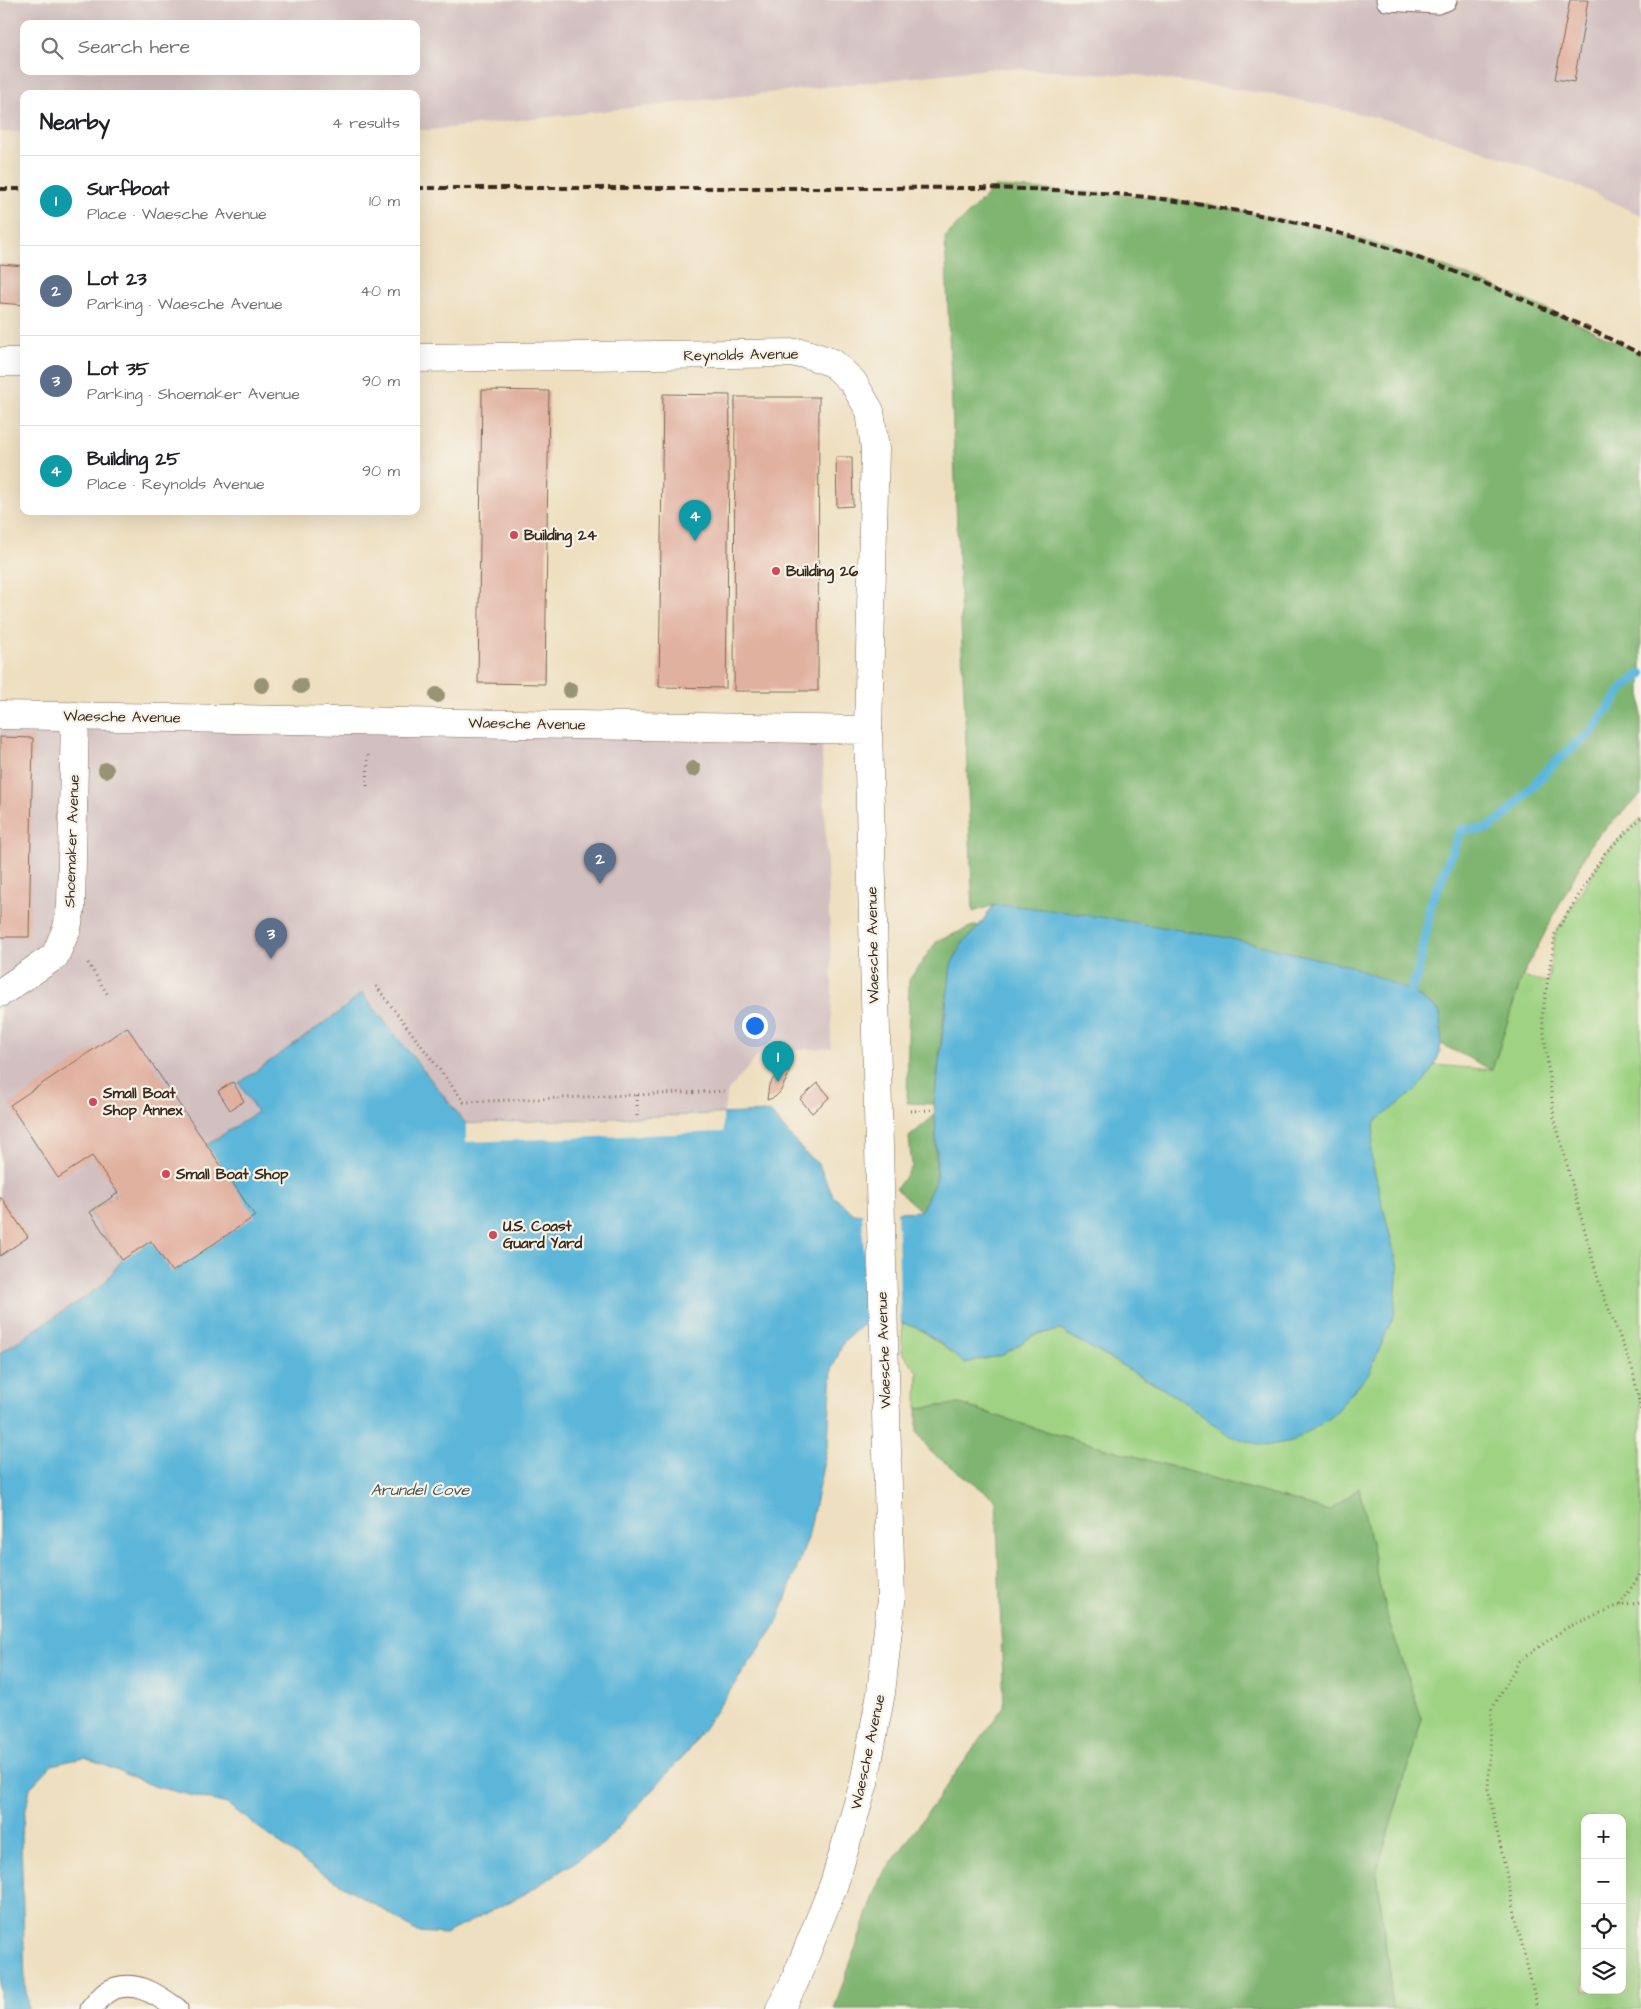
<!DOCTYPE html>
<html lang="en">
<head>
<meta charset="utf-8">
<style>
  :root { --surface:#fff; --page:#f6f6f6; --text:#202124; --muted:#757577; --line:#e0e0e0; --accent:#ea580c }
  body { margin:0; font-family:"Architects Daughter",sans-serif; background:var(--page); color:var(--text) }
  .controls { position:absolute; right:15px; bottom:15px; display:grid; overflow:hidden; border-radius:10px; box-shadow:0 5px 20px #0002 }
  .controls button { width:45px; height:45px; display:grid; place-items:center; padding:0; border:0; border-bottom:1px solid var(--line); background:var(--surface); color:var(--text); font:25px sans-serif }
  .you { position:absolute; left:754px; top:1025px; width:18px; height:18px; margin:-12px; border:4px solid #fff; border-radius:50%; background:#1a73e8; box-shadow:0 0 0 8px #1a73e833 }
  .badge { display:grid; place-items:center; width:32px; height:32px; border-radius:50%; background:var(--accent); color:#fff; font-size:16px; font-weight:700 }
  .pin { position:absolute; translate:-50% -41px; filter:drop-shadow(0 1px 2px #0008) }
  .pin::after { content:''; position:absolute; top:26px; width:18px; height:15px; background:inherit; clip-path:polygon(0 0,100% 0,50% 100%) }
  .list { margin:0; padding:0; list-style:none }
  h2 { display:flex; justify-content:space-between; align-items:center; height:65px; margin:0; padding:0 20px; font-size:21px }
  h2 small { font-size:16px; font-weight:400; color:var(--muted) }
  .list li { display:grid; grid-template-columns:32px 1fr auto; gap:15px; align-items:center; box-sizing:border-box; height:90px; padding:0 20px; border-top:1px solid var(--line) }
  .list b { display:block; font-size:19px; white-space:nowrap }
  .list p { margin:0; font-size:16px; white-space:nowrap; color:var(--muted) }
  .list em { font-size:16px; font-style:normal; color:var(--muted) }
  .icon { flex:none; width:28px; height:28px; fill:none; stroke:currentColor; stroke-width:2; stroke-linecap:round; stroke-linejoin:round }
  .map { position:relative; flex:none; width:1641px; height:2009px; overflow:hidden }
  .search { position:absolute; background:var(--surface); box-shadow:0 5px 20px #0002; left:20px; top:20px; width:400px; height:55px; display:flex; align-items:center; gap:12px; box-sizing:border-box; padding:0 18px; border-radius:10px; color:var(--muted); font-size:19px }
  .panel { position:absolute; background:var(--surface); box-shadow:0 5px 20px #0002; left:20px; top:90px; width:400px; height:425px; border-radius:10px }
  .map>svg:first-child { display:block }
</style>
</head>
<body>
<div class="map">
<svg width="1641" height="2009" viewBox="0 0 1641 2009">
  <rect width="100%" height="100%" fill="#f7f3e8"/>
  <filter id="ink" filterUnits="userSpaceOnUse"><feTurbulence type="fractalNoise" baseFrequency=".02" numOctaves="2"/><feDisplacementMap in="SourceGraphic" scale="10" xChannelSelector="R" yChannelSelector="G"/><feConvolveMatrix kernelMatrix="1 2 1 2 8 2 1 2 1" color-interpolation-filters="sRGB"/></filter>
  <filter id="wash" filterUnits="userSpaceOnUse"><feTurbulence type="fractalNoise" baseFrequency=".0096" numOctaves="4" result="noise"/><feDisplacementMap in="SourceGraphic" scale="20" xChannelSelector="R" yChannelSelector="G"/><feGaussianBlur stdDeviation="1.12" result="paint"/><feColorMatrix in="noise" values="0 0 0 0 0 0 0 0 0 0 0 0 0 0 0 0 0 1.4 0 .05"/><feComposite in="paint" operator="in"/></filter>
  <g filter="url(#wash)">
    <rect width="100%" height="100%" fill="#eedfc0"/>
    <!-- industrial -->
    <g fill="#d2bfc0" fill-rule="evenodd">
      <path d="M0 0H1641V216L1595 193 1501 157 1400 123 1282 96 1136 75 997 68 430 130H416V94H24V132H0ZM24 24H416V71H24Z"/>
      <polygon points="0,715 821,729 832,981 831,1048 761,1052 728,1091 723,1114 466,1124 362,993 338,1013 239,1083 258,1111 207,1145 118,1193 90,1212 122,1260 103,1285 0,1353"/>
    </g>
    <!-- green -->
    <path fill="#9fd383" stroke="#6d7e50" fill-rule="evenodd" d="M1641 818V2009H1393L1377 1870 1422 1719 1385 1610 1359 1488 1329 1511 1038 1429 960 1404 917 1408 918 1372 902 1352V1323L918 1328 965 1363 1003 1355 1034 1335 1060 1330 1177 1397 1230 1436 936 1114 934 1104 962 944 979 926 994 905 1441 1044 1435 1065 1492 1070 1522 977 1548 982 1555 934 1605 853ZM1585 1818H1622V1990H1585Z"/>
    <!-- forest -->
    <g fill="#7fb571" stroke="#5d7048">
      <path d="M995 187C1061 191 1129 193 1195 203 1260 214 1327 228 1390 248 1477 276 1560 314 1641 354V795L1593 840 1522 977 1492 1070 1441 1044 1440 1012 1411 991 994 905 973 912 945 237Z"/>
      <polygon points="973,926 979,926 962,944 946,998 934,1104 907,1103 909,980 937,941"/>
      <polygon points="936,1114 936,1180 921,1211 896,1189 912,1167 909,1137"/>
      <polygon points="960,1404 1038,1429 1329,1511 1359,1488 1385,1610 1422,1719 1377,1870 1393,2009 834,2009 880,1879 1004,1706 996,1500 931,1452 917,1432 917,1408"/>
    </g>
    <!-- water -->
    <path fill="#5cb6d9" stroke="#4c707c" d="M994 905 1017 906 1082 914 1223 937 1350 966 1411 991 1440 1012C1440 1022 1442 1033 1441 1044 1437 1080 1402 1101 1375 1122L1371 1157 1398 1268 1394 1315 1369 1373 1329 1419 1292 1441 1265 1446 1230 1436 1177 1397 1060 1330 1034 1335 1003 1355 964 1363 943 1345 918 1328 895 1321 861 1326 844 1341 832 1369 828 1442 808 1538 776 1625 687 1752 603 1844 523 1895 445 1934 417 1932 389 1913 313 1868 227 1804 153 1786 85 1757 52 1765 30 1788 21 1836 25 1983 28 2009H0V1353L103 1285 122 1260 90 1212 118 1193 207 1145 257 1112 239 1083 338 1013 362 993 466 1124 770 1112 804 1152 819 1165 833 1196 854 1214 921 1211 936 1180 937 1153 934 1104 951 965 962 944 979 926Z"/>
    <!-- pier -->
    <g fill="#eedfc0">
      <polygon points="723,1114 723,1132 466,1142 466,1124"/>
      <polygon points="897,1210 901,1325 895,1323 867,1327 862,1211"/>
    </g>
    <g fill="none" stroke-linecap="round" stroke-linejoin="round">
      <!-- stream -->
      <polyline stroke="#5cb6d9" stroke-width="10" points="1411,991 1418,972 1431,904 1461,830 1487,829 1506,815 1553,764 1591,732 1624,687 1641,674"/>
    </g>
    <g id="blocks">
      <!-- building -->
      <g fill="#e1b1a0">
        <polygon points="1570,0 1588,0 1574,82 1555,79"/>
        <polygon points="0,264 24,266 24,305 0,303"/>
        <polygon points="482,390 549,391 545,684 478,683"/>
        <polygon points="663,394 730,395 726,688 659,687"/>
        <polygon points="735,397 819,397 818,691 734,691"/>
        <polygon points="836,457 852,457 853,506 837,507"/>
        <polygon points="0,737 33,738 29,937 0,937"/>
        <polygon points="127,1027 255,1216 172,1272 151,1241 122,1260 90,1212 118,1193 92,1156 58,1178 10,1105"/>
        <polygon points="789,1065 789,1074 780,1092 775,1097 767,1100 769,1085 780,1070"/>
        <polygon points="233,1082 244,1101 230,1110 218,1091"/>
        <polygon points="818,1083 830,1097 812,1113 800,1099"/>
        <polygon points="0,1196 28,1237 0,1256"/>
      </g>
    </g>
  </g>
  <g filter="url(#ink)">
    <use href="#blocks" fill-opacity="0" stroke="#7a6957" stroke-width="1"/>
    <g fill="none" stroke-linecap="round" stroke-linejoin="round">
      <defs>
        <g id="lane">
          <polyline points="1387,0 1437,3 1446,0"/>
          <path d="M91 2009C95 2004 101 1996 107 1992 132 1977 157 1994 177 2009"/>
        </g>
        <g id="street">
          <polyline points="416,358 804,353 833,363 853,382 870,411 875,449 868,730"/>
          <polyline points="0,362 24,362"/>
          <polyline points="0,715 868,730 891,1602 881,1693 864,1783 834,1884 794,1983 780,2009"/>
          <polyline points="0,993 55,956 67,928 71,907 75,716"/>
        </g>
      </defs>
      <!-- lane casing -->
      <use href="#lane" stroke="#7a6957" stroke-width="23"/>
      <!-- street casing -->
      <use href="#street" stroke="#7a6957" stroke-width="29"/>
      <!-- path -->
      <g stroke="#7a6957" stroke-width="3" stroke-dasharray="1 4" stroke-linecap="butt">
        <polyline points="367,786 368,752"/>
        <polyline points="1641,818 1605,853 1555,934 1542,1017 1554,1117 1600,1286 1633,1371 1641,1412"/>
        <polyline points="88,963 108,995"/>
        <polyline points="376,986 464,1102 728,1091"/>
        <polyline points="637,1095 637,1117"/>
        <polyline points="910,1111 935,1110"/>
        <polyline points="1620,1605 1641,1573"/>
        <polyline points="1538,2009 1521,1941 1488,1789 1492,1709 1519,1661 1566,1628 1616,1606 1641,1603"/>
      </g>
      <!-- lane -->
      <use href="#lane" stroke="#fff" stroke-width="21"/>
      <!-- street -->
      <use href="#street" stroke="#fff" stroke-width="28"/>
      <!-- rail -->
      <g stroke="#3b2a1e" stroke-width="4" stroke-dasharray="8 4" stroke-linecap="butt">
        <path d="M416 188C559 188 702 188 844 188 961 188 1080 185 1196 204 1261 214 1329 228 1392 249 1478 278 1560 314 1641 354"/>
        <polyline points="0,189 24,189"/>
      </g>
    </g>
    <!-- trees -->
    <g fill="#999375">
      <circle cx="262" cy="685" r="8"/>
      <circle cx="301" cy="686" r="8"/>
      <circle cx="570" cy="690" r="8"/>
      <circle cx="437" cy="695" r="8"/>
      <circle cx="693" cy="769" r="8"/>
      <circle cx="106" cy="770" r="8"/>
    </g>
  </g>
  <!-- markers -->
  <g fill="#d1495b" stroke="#f7f3e8" stroke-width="2">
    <circle cx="514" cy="535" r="5"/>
    <circle cx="776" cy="571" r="5"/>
    <circle cx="93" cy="1102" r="5"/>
    <circle cx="166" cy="1174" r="5"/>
    <circle cx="493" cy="1235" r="5"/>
  </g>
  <g text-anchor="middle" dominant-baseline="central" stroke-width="4.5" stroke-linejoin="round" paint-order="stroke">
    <!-- street labels -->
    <g font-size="15" fill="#3b2a1e" stroke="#f7f3e8">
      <text transform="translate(741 355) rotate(-1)">Reynolds Avenue</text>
      <text transform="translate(122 717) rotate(1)">Waesche Avenue</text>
      <text transform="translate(527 724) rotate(1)">Waesche Avenue</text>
      <text transform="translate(72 841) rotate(-88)">Shoemaker Avenue</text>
      <text transform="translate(873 945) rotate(-91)">Waesche Avenue</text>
      <text transform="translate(884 1350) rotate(-92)">Waesche Avenue</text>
      <text transform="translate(868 1752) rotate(-78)">Waesche Avenue</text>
    </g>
    <!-- poi labels -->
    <g font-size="15" font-weight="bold" fill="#3b2a1e" stroke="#f7f3e8" text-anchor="start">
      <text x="524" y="535">Building 24</text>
      <text x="786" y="571">Building 26</text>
      <text x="103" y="1093">Small Boat<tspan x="103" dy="17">Shop Annex</tspan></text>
      <text x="176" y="1174">Small Boat Shop</text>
      <text x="503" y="1226">U.S. Coast<tspan x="503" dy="17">Guard Yard</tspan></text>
    </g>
    <!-- water labels -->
    <g font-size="16" font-style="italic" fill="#455456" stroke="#f7f3e8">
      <text x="420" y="1490">Arundel Cove</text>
    </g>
  </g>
</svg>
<div class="controls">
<button>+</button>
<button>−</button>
<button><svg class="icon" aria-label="locate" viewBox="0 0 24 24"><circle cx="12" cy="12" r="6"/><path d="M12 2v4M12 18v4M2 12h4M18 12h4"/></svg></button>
<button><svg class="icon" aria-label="layers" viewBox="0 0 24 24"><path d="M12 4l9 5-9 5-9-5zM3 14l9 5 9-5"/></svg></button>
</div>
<div class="you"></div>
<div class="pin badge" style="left:778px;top:1082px;background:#0f9aa8">1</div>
<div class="pin badge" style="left:600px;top:884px;background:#5c6f8a">2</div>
<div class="pin badge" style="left:271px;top:959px;background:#5c6f8a">3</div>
<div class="pin badge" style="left:695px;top:541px;background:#0f9aa8">4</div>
<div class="search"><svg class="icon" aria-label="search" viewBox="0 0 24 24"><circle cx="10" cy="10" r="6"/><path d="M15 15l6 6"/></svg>Search here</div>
<section class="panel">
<h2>Nearby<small>4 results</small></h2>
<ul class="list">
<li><span class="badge" style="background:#0f9aa8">1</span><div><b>Surfboat</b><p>Place · Waesche Avenue</p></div><em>10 m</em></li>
<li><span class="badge" style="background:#5c6f8a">2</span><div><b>Lot 23</b><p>Parking · Waesche Avenue</p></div><em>40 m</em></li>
<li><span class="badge" style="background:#5c6f8a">3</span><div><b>Lot 35</b><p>Parking · Shoemaker Avenue</p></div><em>90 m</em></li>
<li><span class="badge" style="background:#0f9aa8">4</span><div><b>Building 25</b><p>Place · Reynolds Avenue</p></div><em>90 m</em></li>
</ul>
</section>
</div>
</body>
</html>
